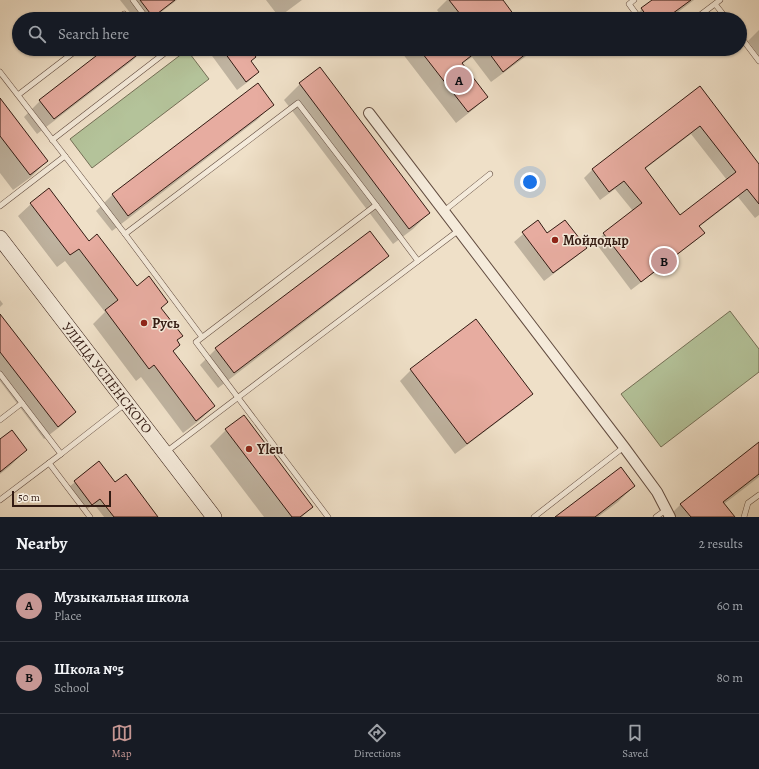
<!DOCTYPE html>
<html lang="en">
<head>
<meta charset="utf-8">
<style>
  :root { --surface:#171b24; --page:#20242c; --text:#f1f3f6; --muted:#9ea1a6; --line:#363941; --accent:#c59692 }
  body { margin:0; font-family:Alegreya,serif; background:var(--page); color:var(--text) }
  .scale { position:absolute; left:12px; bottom:10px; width:99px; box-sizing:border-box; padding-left:4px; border:2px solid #331b13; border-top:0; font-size:11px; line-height:14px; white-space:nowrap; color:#331b13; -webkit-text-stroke:3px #f5ebdb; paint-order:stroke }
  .you { position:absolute; left:530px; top:182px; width:14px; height:14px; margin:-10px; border:3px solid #fff; border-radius:50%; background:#1a73e8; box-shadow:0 0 0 6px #1a73e833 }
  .badge { display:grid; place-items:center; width:26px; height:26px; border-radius:50%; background:var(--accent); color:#111; font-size:13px; font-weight:700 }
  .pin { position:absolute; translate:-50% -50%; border:2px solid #fff; box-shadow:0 1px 4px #0006 }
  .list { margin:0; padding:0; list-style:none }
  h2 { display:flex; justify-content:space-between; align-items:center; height:52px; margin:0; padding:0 16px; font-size:17px }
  h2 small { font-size:13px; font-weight:400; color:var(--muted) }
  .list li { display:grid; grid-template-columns:26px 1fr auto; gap:12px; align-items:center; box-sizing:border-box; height:72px; padding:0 16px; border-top:1px solid var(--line) }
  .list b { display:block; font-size:15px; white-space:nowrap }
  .list p { margin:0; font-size:13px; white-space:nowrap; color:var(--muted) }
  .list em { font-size:13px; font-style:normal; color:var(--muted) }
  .icon { flex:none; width:22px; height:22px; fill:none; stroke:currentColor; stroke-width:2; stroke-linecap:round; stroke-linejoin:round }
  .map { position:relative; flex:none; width:759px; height:517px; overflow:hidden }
  .search { position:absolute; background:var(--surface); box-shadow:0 1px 3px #0004; left:12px; right:12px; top:12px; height:44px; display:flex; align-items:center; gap:10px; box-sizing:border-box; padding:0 14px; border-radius:22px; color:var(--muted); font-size:15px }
  .sheet { height:196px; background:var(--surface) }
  nav { display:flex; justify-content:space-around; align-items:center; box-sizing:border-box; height:56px; border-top:1px solid var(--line); background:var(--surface); font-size:11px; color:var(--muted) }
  nav a { display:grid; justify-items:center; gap:2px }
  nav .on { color:var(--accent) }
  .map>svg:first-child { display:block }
</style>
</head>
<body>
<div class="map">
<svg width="759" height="517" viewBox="0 0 759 517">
  <rect width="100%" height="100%" fill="#efe0c8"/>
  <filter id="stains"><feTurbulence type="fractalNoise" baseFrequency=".005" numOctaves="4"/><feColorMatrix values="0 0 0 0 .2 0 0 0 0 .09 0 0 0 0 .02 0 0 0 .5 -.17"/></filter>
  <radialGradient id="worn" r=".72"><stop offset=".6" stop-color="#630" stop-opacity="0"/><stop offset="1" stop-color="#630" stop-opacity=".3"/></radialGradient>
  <!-- green -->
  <g fill="#b4c39a" stroke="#746f56">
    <polygon points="187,50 209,79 92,168 70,139"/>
    <polygon points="730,311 759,349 759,372 661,447 621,394"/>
  </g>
  <!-- shadow -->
  <g fill="#0003" fill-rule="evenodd">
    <polygon points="120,0 177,0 152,19 135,19"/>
    <polygon points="266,0 302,0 279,17"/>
    <polygon points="447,0 501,0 516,19 444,19 437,10"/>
    <polygon points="653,0 694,0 669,19 632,19 642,9"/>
    <polygon points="759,30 759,56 748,41"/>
    <polygon points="107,49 144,49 132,61 37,134 24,117 40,101"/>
    <polygon points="207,49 249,49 250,62 258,72 249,81 237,90"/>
    <polygon points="399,49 532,49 525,57 491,82 472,57 462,64 486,97 475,108 456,123"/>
    <polygon points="258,84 273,104 257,120 112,231 96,211 112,195"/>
    <polygon points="300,84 429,213 413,229 393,244 284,100"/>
    <path d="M699 88 759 166V215L755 218 738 197 699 227 704 233 695 241 631 290 595 242 604 234 633 211 615 189 600 200 584 178 592 170ZM691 134 727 180 680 216 645 169Z"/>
    <polygon points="0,100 47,161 31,177 13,190 0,173"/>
    <polygon points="31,204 89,242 137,287 167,302 161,308 176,341 179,345 172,352 214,406 201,419 183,433 141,377 136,381 93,324 105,312 65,261 57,267 18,216"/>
    <polygon points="537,222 547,235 586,248 577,256 544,281 514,242"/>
    <polygon points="387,255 371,271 218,388 200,365 216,349"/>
    <polygon points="0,300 3,304 0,307"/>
    <polygon points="0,315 75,412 62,425 44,439 0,381"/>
    <polygon points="411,370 531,393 520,405 455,454 400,381"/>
    <polygon points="226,430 312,507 302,517 264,517 210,446"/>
    <polygon points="0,440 26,450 10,466 0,474"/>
    <polygon points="759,443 759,477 724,504 733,517 668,517 681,504"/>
    <polygon points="99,463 115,484 157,517 104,517 94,504 86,510 69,487"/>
    <polygon points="634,486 618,502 598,517 556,517"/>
  </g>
  <!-- building -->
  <g fill="#e7aca0" stroke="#331b13" fill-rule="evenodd">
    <polygon points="140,0 175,0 153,17"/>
    <polygon points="449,0 503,0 517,19 464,19"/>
    <polygon points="652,0 691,0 665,19 649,19 641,8"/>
    <polygon points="105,49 145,49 54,119 39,100"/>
    <polygon points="222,49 250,49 256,57 251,61 259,72 246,82"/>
    <polygon points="419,49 480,49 462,63 488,97 468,112"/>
    <polygon points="486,49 532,49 503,72"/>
    <polygon points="320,67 430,213 409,229 299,83"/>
    <polygon points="258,83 274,105 128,216 112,194"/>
    <path d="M700 86 759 164V204L747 189 699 226 705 233 641 282 603 233 642 203 624 181 609 192 592 169ZM700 126 736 172 680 215 645 168Z"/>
    <polygon points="0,98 48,161 30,175 0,136"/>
    <polygon points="49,188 89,241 97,234 137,286 149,276 168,302 161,308 183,336 177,340 180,345 173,351 215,406 196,421 154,365 149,369 105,310 118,300 79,249 70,255 30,203"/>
    <polygon points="538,220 547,233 565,220 587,248 553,273 522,232"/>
    <polygon points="370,231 389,256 234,373 215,348"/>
    <polygon points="0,314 76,412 58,427 0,352"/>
    <polygon points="476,319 533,394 467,444 410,369"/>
    <polygon points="244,415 313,507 300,517 292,517 225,429"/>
    <polygon points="12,430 27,450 0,472 0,439"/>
    <polygon points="759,442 759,474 723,502 735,517 691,517 680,504"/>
    <polygon points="99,461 115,482 126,474 158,517 114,517 100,499 92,505 74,481"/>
    <polygon points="621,467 635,486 595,517 555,517"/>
  </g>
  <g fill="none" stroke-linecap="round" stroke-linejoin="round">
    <defs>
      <g id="lane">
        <polyline points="133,0 147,19"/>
        <polyline points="634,0 629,4 640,19"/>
        <polyline points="715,4 727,19"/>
        <polyline points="117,19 124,14"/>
        <polyline points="695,19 720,0"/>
        <polyline points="740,36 759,61"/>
        <polyline points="0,72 65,156"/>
        <polyline points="18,95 78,49"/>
        <polyline points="52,140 170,49"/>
        <polyline points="0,206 65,156 125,234"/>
        <polyline points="444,211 490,174"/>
        <polyline points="202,337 125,234 298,103 376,205"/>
        <polyline points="0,374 22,403"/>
        <polyline points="0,420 22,403 61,454 125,404"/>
        <polyline points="166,452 459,230"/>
        <polyline points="49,463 90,517"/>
        <polyline points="0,500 61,454"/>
        <polyline points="328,517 196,342 376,205 418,261"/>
        <polyline points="534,517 624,447"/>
        <polyline points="656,517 667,509"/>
        <polyline points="744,517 748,503 759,495"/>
      </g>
      <polyline id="street" points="369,113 624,447 657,492 670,517"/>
      <polyline id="secondary" points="0,238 214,517"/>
    </defs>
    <!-- lane casing -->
    <use href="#lane" stroke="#624c40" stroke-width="6"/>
    <!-- street casing -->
    <use href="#street" stroke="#624c40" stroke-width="12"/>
    <!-- secondary casing -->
    <use href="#secondary" stroke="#331b13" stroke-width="16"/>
    <!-- lane -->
    <use href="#lane" stroke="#f5ebdb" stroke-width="5"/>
    <!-- street -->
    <use href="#street" stroke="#f5ebdb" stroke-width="10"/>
    <!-- secondary -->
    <use href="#secondary" stroke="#f5ebdb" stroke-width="15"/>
  </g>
  <!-- markers -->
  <g fill="#8f2418" stroke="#f5ebdb" stroke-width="1.5">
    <circle cx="555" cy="240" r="4"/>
    <circle cx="144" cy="323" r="4"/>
    <circle cx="249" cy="449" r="4"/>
  </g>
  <g text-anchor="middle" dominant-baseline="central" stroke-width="3" stroke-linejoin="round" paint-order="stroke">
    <!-- poi labels -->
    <g font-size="14" font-weight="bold" fill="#331b13" stroke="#f5ebdb" text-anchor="start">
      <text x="563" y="240">Мойдодыр</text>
      <text x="152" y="323">Русь</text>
      <text x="257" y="449">Yleu</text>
    </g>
    <!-- street labels -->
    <g font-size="14" fill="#331b13" stroke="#f5ebdb">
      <text transform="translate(107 378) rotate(52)">УЛИЦА УСПЕНСКОГО</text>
    </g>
  </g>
  <rect width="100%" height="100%" filter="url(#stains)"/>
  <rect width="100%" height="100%" fill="url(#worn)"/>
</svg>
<div class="scale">50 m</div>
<div class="you"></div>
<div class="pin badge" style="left:459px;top:80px">A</div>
<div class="pin badge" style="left:664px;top:261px">B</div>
<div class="search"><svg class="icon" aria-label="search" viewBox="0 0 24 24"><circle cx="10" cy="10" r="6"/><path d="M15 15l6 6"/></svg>Search here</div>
</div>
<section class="sheet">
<h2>Nearby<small>2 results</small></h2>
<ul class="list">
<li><span class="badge">A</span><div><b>Музыкальная школа</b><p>Place</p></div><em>60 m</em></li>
<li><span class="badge">B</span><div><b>Школа №5</b><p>School</p></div><em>80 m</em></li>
</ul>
</section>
<nav>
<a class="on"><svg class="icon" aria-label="map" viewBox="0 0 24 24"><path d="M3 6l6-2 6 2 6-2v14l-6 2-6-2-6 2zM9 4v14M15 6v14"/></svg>Map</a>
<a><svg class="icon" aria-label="directions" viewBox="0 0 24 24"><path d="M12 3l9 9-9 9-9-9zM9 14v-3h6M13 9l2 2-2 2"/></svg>Directions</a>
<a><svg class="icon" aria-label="saved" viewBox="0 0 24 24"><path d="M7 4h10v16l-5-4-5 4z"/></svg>Saved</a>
</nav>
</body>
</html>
